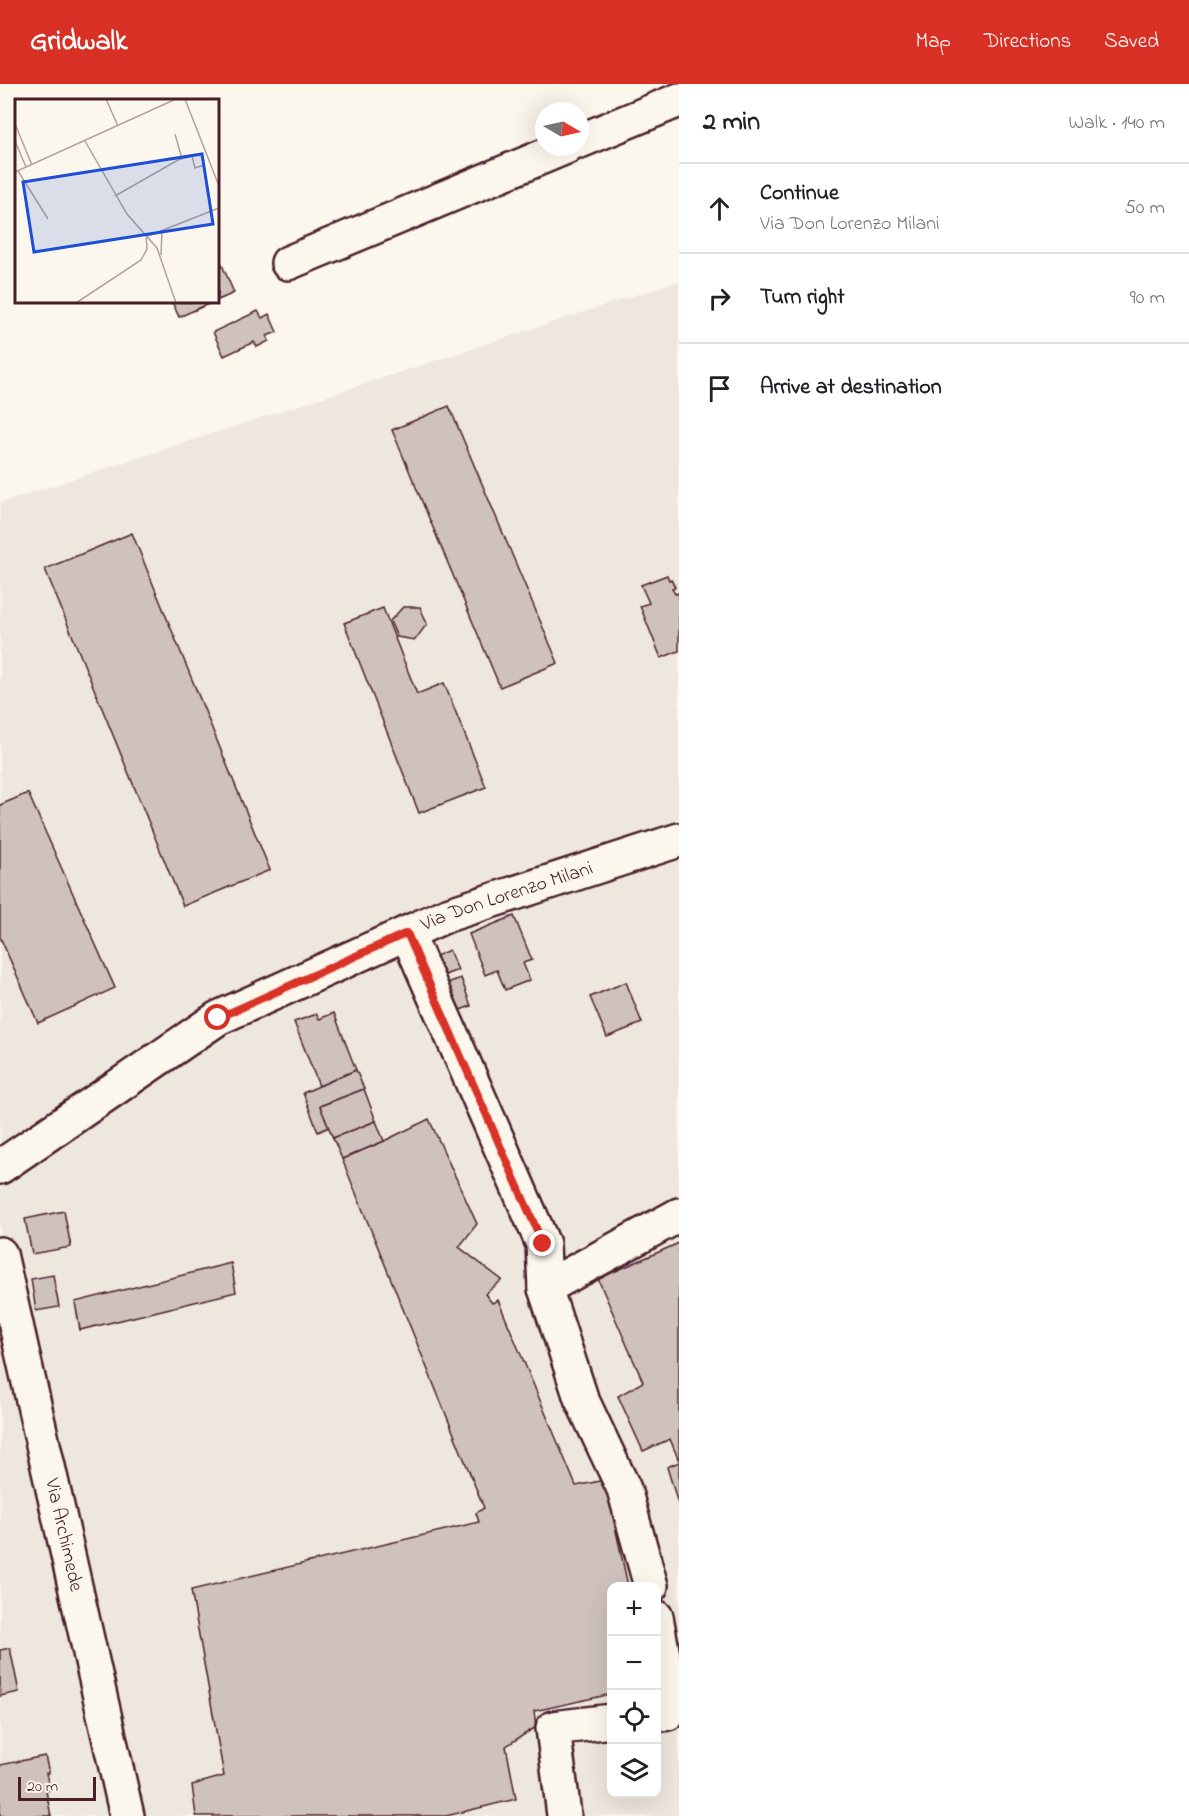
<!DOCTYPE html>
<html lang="en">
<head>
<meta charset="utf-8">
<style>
  :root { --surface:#fff; --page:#f2f2f2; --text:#202124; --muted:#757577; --line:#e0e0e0; --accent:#d93025 }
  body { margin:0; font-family:"Indie Flower",sans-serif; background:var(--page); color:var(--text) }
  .controls { position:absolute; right:18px; bottom:18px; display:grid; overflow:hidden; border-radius:12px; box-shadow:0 6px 24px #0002 }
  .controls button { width:54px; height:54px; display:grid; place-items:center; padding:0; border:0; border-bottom:2px solid var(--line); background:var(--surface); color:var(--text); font:30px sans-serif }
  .compass { position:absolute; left:535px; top:18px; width:54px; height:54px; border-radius:50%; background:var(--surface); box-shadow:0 6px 24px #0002; rotate:99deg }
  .scale { position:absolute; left:18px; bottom:15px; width:78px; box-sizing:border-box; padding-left:6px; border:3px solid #4a1f2b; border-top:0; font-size:16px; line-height:21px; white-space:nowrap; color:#4a1f2b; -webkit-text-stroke:4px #fbf7ec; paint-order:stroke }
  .stop { position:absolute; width:18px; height:18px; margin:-14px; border:4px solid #d93025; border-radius:50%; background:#fff }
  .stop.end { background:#d93025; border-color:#fff; box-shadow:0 2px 6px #0008 }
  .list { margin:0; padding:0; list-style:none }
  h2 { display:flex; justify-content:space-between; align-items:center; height:78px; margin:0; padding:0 24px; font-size:26px }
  h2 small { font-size:20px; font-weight:400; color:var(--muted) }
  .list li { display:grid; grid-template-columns:39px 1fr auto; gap:18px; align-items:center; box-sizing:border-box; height:90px; padding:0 24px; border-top:2px solid var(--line) }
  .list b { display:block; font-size:22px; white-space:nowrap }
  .list p { margin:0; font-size:20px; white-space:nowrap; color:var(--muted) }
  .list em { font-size:20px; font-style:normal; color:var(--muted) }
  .icon { flex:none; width:33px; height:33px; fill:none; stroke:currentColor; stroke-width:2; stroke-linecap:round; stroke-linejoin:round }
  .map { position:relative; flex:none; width:679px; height:1732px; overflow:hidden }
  header { display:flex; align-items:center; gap:36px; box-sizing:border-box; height:84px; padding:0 30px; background:var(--accent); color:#fff }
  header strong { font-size:28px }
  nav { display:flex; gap:33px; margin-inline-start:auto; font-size:21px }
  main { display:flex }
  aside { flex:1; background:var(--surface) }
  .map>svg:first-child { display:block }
</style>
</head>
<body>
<header>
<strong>Gridwalk</strong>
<nav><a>Map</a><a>Directions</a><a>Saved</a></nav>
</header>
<main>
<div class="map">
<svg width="679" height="1732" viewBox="0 0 679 1732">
  <rect width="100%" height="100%" fill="#fbf7ec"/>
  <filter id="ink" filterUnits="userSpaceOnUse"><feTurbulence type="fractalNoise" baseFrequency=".0167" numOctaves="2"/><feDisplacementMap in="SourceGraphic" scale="12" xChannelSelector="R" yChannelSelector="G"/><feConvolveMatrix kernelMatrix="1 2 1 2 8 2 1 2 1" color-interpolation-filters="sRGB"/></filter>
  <g filter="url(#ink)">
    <!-- built -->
    <path fill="#eee7de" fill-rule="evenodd" d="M679 197V1732H0V419ZM612 1502H656V1710H612Z"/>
    <!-- building -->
    <g fill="#cfc2bc" stroke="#4a1f2b" stroke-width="1.5">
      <polygon points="218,171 234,209 218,216"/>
      <polygon points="172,218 213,218 179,233"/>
      <polygon points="258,227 262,234 269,230 277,248 267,252 269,257 257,263 254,258 224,272 213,248"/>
      <polygon points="449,322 558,579 500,603 392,346"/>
      <polygon points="132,449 270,786 183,822 45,485"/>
      <polygon points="667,491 669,496 671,495 675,503 672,504 675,510 678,509 679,513 679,567 661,574 640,522 649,519 641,501"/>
      <polygon points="403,523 420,523 427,540 415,556 397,553 390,537"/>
      <polygon points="383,524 417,610 444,599 486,703 419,729 344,539"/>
      <polygon points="28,709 115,904 38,939 0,853 0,721"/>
      <polygon points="514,832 532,876 523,879 530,896 505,906 497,886 485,891 469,850"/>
      <polygon points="449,866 458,886 442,892 434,873"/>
      <polygon points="461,894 471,922 452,929 442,901"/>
      <polygon points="626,898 642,939 607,953 590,913"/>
      <polygon points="334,929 356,986 319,1002 294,938 317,930 319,935"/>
      <polygon points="356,986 364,1005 320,1022 329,1043 318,1048 303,1009"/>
      <polygon points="364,1005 376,1037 333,1054 320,1022"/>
      <polygon points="429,1035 477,1140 459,1163 502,1196 485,1210 492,1219 498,1216 576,1402 605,1396 628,1502 612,1502 612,1610 534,1627 536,1643 506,1662 516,1715 446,1732 196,1732 192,1701 224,1692 191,1506 479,1438 476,1429 484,1424 342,1075 384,1057"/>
      <polygon points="376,1037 384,1057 342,1075 333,1054"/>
      <polygon points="64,1127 71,1163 32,1170 25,1135"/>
      <polygon points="679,1159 679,1377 670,1355 643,1367 618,1312 643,1298 598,1195"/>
      <polygon points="231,1179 236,1208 80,1246 75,1218"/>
      <polygon points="53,1191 59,1223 36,1227 31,1195"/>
      <polygon points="679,1378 679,1423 667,1383"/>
      <polygon points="10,1564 19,1608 0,1612 0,1566"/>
      <polygon points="45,1672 49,1689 46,1689 50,1706 46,1707 51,1732 0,1732 0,1681"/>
    </g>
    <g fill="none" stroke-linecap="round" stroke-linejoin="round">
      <defs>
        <g id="minor">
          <polyline points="580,57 679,16"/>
          <polyline points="288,179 566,63"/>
          <polyline points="407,849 543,1160 545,1204 581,1314 624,1405 651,1502"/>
          <path id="s1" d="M0 1083 218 934 447 831 679 756"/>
          <path id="s2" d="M0 1170 127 1732"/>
          <polyline points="545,1204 679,1131"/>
          <polyline points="656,1533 669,1605 668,1629 656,1631"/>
          <polyline points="564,1731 553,1644 612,1637"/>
        </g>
      </defs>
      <!-- minor casing -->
      <use href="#minor" stroke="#4a1f2b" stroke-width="38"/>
      <!-- minor -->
      <use href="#minor" stroke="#fbf7ec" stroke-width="33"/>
    </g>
  </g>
  <g fill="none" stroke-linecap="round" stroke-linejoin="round" filter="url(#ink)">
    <!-- route -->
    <polyline stroke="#d93025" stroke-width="8" points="218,934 407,849 543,1160"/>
  </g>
  <g text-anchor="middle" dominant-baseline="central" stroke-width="5" stroke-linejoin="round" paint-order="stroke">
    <!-- street labels -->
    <g font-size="20" fill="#4a1f2b" stroke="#fbf7ec">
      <text stroke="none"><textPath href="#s1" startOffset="578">Via Don Lorenzo Milani</textPath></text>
      <text stroke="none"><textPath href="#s2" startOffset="288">Via Archimede</textPath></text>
    </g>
  </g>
  <!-- overview -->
  <g transform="translate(15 15)">
    <rect width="204" height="204" fill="#fbf7ec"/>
    <path fill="none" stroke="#b4a19f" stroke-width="1.5" d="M91 0 103 27M170 0 204 87M0 25 17 66M160 35 167 60M0 42 11 68M70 42 112 115 142 149 161 204M3 72 33 120M0 73 161 0M100 97 163 61 177 57 180 69 189 66M133 137 204 109M146 156 147 131M61 204 126 161 132 150 131 135"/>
    <path fill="#1d4ed8" fill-opacity="0.15" stroke="#1d4ed8" stroke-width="3" d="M187 55 198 125 19 153 8 83Z"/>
    <rect width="204" height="204" fill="none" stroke="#4a1f2b" stroke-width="3"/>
  </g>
</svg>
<div class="controls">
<button>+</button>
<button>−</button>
<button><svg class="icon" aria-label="locate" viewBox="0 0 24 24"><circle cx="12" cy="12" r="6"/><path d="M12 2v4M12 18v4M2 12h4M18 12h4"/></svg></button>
<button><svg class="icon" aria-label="layers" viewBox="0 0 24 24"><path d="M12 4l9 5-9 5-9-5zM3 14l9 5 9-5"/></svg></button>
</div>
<svg class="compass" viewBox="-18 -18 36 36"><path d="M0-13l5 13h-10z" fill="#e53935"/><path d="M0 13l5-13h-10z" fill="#757577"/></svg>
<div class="scale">20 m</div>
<div class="stop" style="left:218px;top:934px"></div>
<div class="stop end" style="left:543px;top:1160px"></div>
</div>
<aside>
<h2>2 min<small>Walk · 140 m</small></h2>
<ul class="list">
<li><svg class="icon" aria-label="ahead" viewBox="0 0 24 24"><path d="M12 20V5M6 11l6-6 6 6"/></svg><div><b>Continue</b><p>Via Don Lorenzo Milani</p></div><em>50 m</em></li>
<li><svg class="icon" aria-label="right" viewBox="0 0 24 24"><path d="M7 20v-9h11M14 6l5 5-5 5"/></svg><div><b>Turn right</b></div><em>90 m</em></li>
<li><svg class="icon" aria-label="arrive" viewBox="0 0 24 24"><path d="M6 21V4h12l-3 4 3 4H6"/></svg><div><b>Arrive at destination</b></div></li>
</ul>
</aside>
</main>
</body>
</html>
